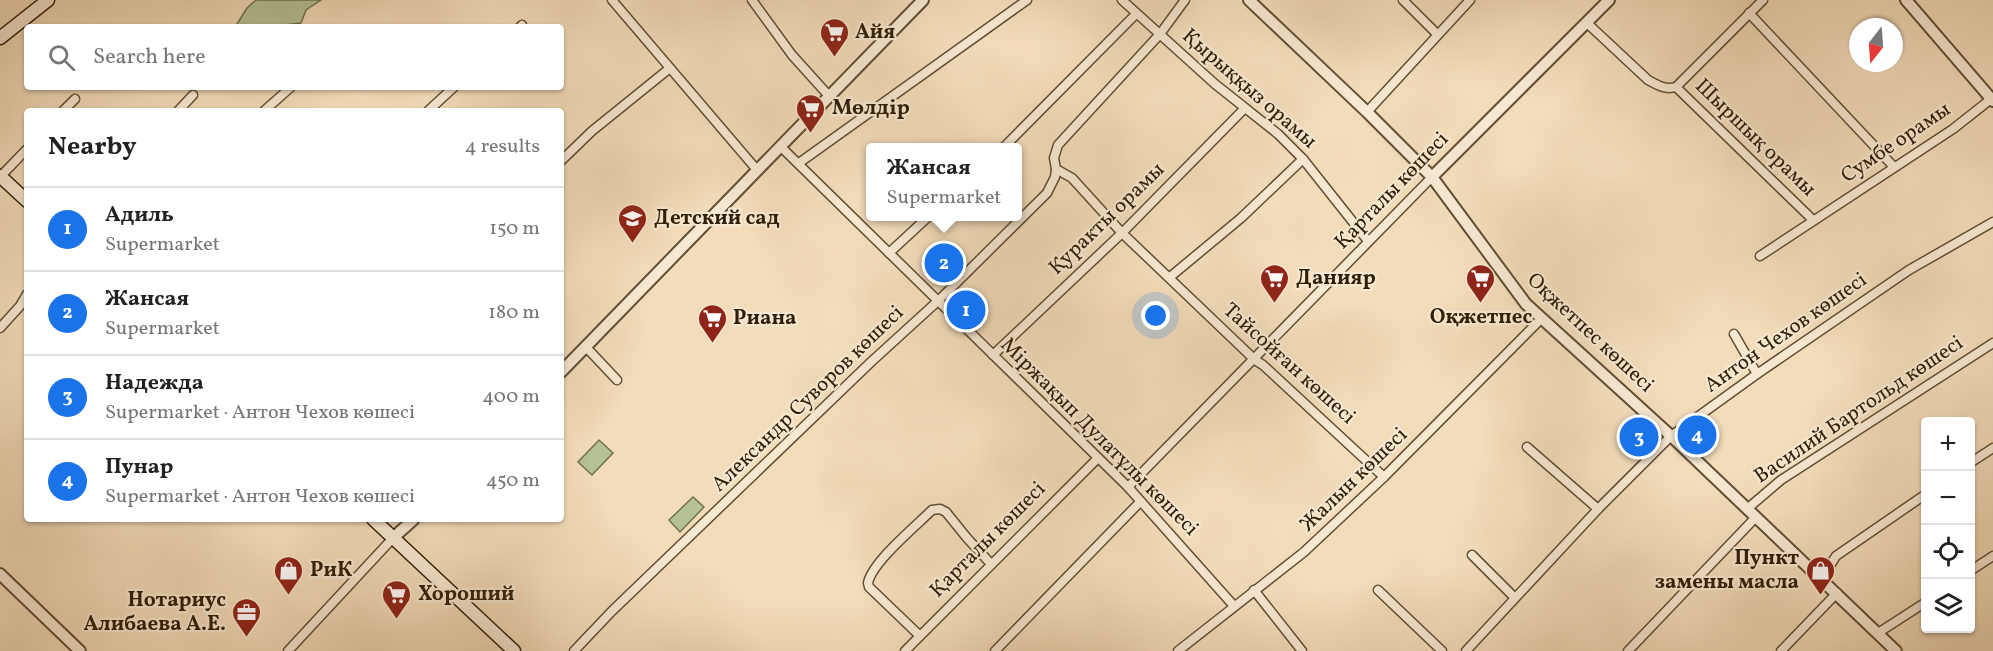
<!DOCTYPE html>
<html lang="en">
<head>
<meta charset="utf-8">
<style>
  :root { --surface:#fff; --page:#f6f6f6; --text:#222; --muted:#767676; --line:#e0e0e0; --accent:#1a73e8 }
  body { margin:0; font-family:Vollkorn,serif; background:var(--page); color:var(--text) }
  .controls { position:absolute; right:18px; bottom:18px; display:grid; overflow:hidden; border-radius:6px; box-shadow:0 2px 4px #0004 }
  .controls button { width:54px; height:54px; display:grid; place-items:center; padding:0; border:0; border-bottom:2px solid var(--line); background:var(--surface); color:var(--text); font:30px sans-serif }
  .compass { position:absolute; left:1849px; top:18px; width:54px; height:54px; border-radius:50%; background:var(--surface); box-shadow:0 2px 4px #0004; rotate:197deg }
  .you { position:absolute; left:1156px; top:316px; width:21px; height:21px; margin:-15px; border:4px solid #fff; border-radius:50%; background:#1a73e8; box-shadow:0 0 0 9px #1a73e833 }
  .badge { display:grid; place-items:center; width:39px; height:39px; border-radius:50%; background:var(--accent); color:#fff; font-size:20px; font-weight:700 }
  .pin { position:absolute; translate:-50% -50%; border:3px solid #fff; box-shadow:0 2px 6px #0006 }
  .popup { position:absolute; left:866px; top:143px; width:156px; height:78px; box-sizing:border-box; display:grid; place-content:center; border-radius:6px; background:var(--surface); filter:drop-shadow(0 2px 4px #0005); font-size:20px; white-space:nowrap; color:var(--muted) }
  .popup b { font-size:22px; color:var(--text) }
  .popup::after { content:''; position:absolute; left:50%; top:100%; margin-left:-12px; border:12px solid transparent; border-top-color:var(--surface) }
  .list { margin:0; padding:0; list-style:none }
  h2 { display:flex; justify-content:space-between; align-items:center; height:78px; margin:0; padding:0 24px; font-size:26px }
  h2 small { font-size:20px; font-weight:400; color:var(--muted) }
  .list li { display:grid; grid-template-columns:39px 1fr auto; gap:18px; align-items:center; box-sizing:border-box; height:84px; padding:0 24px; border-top:2px solid var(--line) }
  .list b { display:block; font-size:22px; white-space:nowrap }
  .list p { margin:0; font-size:20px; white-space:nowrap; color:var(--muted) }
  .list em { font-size:20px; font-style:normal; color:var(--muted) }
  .icon { flex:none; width:33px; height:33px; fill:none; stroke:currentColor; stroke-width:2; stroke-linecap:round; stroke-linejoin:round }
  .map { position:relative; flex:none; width:1993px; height:651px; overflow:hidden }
  .search { position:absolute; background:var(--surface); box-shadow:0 2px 4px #0004; left:24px; top:24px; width:540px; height:66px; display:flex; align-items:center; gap:15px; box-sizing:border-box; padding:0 21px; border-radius:6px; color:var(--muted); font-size:22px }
  .panel { position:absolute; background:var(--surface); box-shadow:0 2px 4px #0004; left:24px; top:108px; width:540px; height:414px; border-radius:6px }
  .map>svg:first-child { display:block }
</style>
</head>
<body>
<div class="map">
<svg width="1993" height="651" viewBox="0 0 1993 651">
  <rect width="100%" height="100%" fill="#f3dcba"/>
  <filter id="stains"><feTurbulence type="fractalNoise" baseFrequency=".00333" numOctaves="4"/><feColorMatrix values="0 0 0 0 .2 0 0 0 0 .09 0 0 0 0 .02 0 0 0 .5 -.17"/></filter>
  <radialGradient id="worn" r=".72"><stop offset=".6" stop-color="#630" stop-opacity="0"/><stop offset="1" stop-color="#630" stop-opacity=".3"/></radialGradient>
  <!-- green -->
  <g fill="#b4c295" stroke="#72704e" stroke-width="1.5">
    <polygon points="256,0 321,0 306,10 301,23 266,27 235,27 247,8"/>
    <polygon points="599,440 613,453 592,475 578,462"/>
    <polygon points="693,497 704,507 680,532 669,520"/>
  </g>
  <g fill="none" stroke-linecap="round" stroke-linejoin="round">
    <defs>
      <g id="minor">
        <polyline points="612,0 757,170"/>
        <polyline points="752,0 792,55 829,96"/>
        <polyline points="1122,0 1215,84 1278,134 1303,159 1368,241"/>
        <polyline points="1185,0 1160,34 1058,145 1054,158 1056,169 1072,178 1122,233 1255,360 1263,365 1384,477"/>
        <polyline points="1403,0 1437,34"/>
        <polyline points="1749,13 1894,167"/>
        <path d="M1587 23 1648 80C1657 85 1665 90 1676 87L1813 220"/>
        <polyline points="520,27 522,25"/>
        <polyline points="1676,87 1763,0"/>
        <polyline points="63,111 75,99"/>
        <polyline points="178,111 193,95"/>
        <polyline points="264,111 291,87"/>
        <polyline points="428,111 454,87"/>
        <polyline points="1367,112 1470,0"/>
        <polyline points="780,146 1128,487 1234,606"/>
        <polyline points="1003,148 1136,14"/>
        <polyline points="561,161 592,131 670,68"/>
        <polyline points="799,163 1027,0"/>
        <polyline points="0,177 27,149"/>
        <polyline points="889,253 929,216"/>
        <polyline points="1760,256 1953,129 1991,99"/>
        <polyline points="1170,277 1241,218 1303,159"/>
        <polyline points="0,328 20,306 27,294"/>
        <polyline points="1734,334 1757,374"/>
        <polyline points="585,346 617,380"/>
        <polyline points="993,355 1122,233 1245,108"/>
        <polyline points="1527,447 1598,509"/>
        <polyline points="1970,463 1993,448"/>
        <polyline points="1128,487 1432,177"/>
        <polyline points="1747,509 1781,480 1993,343"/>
        <polyline points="1472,555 1514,597"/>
        <polyline points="1970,571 1993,556"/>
        <polyline points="1822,578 1836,556 1926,494"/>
        <polyline points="1254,590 1302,651"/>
        <polyline points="1378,590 1442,651"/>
        <polyline points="1878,633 1926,602"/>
        <path d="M920 636 869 587 868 583C872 562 916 526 932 510L940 509 946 512 967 538 991 564"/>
        <polyline points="288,651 393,538"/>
        <polyline points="574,651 612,611 871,362 939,300 1047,193 1055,177 1056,169"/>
        <polyline points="905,651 1098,458"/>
        <polyline points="995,651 1140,502"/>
        <polyline points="1178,651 1304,552 1384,477 1541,319"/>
        <polyline points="1466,651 1598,509 1671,436 1757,374 1909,270 1993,222"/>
        <polyline points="1628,651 1756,517"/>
        <polyline points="1781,651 1837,593"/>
      </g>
      <g id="tertiary">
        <polyline points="1249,0 1367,112 1432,177 1526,304 1671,436 1896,651"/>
        <polyline points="1906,0 1993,101"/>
        <polyline points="1432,177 1609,0"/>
        <polyline points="561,372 923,0"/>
        <polyline points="393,538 414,519"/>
        <polyline points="0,574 80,651"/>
      </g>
      <g id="secondary">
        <polyline points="0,38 48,0"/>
        <polyline points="0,176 27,201"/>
        <polyline points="373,519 514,651"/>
      </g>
    </defs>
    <!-- minor casing -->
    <use href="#minor" stroke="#614e33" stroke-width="11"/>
    <!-- tertiary casing -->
    <use href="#tertiary" stroke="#614e33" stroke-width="14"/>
    <!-- secondary casing -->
    <use href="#secondary" stroke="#301e06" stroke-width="15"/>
    <!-- minor -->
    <use href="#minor" stroke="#f7e8d2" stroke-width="8"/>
    <!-- tertiary -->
    <use href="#tertiary" stroke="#f7e8d2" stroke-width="10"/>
    <!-- secondary -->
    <use href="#secondary" stroke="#f7e8d2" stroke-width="12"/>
  </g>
  <!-- icons -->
  <defs>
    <symbol id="supermarket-pin" viewBox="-11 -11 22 30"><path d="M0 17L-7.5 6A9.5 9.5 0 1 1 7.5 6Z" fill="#8f2418" stroke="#f7e8d2"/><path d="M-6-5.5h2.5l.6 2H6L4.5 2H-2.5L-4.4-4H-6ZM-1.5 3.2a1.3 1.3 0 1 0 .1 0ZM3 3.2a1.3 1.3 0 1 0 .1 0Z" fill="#fff"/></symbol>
    <symbol id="school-pin" viewBox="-11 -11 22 30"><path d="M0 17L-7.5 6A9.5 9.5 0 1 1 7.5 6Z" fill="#8f2418" stroke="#f7e8d2"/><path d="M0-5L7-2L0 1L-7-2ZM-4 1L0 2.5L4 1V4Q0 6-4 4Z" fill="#fff"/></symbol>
    <symbol id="shop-pin" viewBox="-11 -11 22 30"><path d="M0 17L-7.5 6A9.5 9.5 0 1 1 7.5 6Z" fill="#8f2418" stroke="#f7e8d2"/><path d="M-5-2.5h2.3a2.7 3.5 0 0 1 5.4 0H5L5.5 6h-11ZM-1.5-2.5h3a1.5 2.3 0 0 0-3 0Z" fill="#fff"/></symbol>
    <symbol id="office-pin" viewBox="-11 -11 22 30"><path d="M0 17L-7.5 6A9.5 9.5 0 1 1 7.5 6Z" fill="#8f2418" stroke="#f7e8d2"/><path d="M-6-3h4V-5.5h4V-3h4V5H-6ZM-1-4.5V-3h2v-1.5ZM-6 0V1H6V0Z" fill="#fff"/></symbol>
  </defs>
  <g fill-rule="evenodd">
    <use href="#supermarket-pin" x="818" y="16" width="33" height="45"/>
    <use href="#supermarket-pin" x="794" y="92" width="33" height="45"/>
    <use href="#school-pin" x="616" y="202" width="33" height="45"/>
    <use href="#supermarket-pin" x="1258" y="262" width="33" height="45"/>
    <use href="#supermarket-pin" x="1464" y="262" width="33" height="45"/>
    <use href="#supermarket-pin" x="696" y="302" width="33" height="45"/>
    <use href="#shop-pin" x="272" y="554" width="33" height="45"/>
    <use href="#shop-pin" x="1804" y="554" width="33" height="45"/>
    <use href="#supermarket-pin" x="380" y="578" width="33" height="45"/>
    <use href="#office-pin" x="230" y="596" width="33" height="45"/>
  </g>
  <g text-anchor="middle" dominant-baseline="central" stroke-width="4.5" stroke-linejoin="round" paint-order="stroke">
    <!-- poi labels -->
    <g font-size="21" font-weight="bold" fill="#301e06" stroke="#f7e8d2" text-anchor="start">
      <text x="855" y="32">Айя</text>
      <text x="832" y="108">Мөлдiр</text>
      <text x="654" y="218">Детский сад</text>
      <text x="1296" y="278">Данияр</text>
      <text x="1481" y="317" text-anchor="middle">Оқжетпес</text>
      <text x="733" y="318">Риана</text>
      <text x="1799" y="558" text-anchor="end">Пункт<tspan x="1799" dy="24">замены масла</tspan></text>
      <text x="310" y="570">РиК</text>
      <text x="418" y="594">Хороший</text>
      <text x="226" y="600" text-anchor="end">Нотариус<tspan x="226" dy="24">Алибаева А.Е.</tspan></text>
    </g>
    <!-- street labels -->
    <g font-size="21" fill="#301e06" stroke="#f7e8d2">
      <text transform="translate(1249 89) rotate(41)">Қырыққыз орамы</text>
      <text transform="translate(1755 138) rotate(44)">Шыршық орамы</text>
      <text transform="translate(1896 143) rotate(-34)">Сумбе орамы</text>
      <text transform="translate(1392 191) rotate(-46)">Қарталы көшесі</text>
      <text transform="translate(1107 219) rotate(-44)">Қуракты орамы</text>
      <text transform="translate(1590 333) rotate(43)">Оқжетпес көшесі</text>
      <text transform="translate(1786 333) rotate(-35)">Антон Чехов көшесі</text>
      <text transform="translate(1289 364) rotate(42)">Тайсойған көшесі</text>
      <text transform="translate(808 399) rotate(-44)">Александр Суворов көшесі</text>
      <text transform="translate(1859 410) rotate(-34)">Василий Бартольд көшесі</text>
      <text transform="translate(1099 437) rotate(45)">Міржақып Дулатұлы көшесі</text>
      <text transform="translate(1354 480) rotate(-44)">Жалын көшесі</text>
      <text transform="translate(988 540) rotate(-45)">Қарталы көшесі</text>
    </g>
  </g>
  <rect width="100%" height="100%" filter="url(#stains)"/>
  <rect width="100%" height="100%" fill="url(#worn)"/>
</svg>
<div class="controls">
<button>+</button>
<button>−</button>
<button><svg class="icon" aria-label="locate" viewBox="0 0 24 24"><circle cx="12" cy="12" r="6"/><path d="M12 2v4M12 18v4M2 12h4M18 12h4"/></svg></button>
<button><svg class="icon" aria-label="layers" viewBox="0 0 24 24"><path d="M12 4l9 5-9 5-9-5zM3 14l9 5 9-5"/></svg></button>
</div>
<svg class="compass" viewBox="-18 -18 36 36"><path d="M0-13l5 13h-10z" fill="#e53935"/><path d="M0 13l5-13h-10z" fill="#767676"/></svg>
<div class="you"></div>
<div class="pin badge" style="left:966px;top:310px">1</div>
<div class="pin badge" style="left:944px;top:263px">2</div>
<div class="popup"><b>Жансая</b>Supermarket</div>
<div class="pin badge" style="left:1639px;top:437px">3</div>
<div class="pin badge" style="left:1697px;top:435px">4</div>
<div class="search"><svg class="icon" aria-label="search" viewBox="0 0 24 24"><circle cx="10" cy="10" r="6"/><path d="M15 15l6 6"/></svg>Search here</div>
<section class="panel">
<h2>Nearby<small>4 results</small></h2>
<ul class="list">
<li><span class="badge">1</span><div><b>Адиль</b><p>Supermarket</p></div><em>150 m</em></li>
<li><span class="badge">2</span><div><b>Жансая</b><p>Supermarket</p></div><em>180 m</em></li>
<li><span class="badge">3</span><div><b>Надежда</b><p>Supermarket · Антон Чехов көшесі</p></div><em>400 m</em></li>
<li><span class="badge">4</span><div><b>Пунар</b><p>Supermarket · Антон Чехов көшесі</p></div><em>450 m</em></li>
</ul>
</section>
</div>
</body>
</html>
